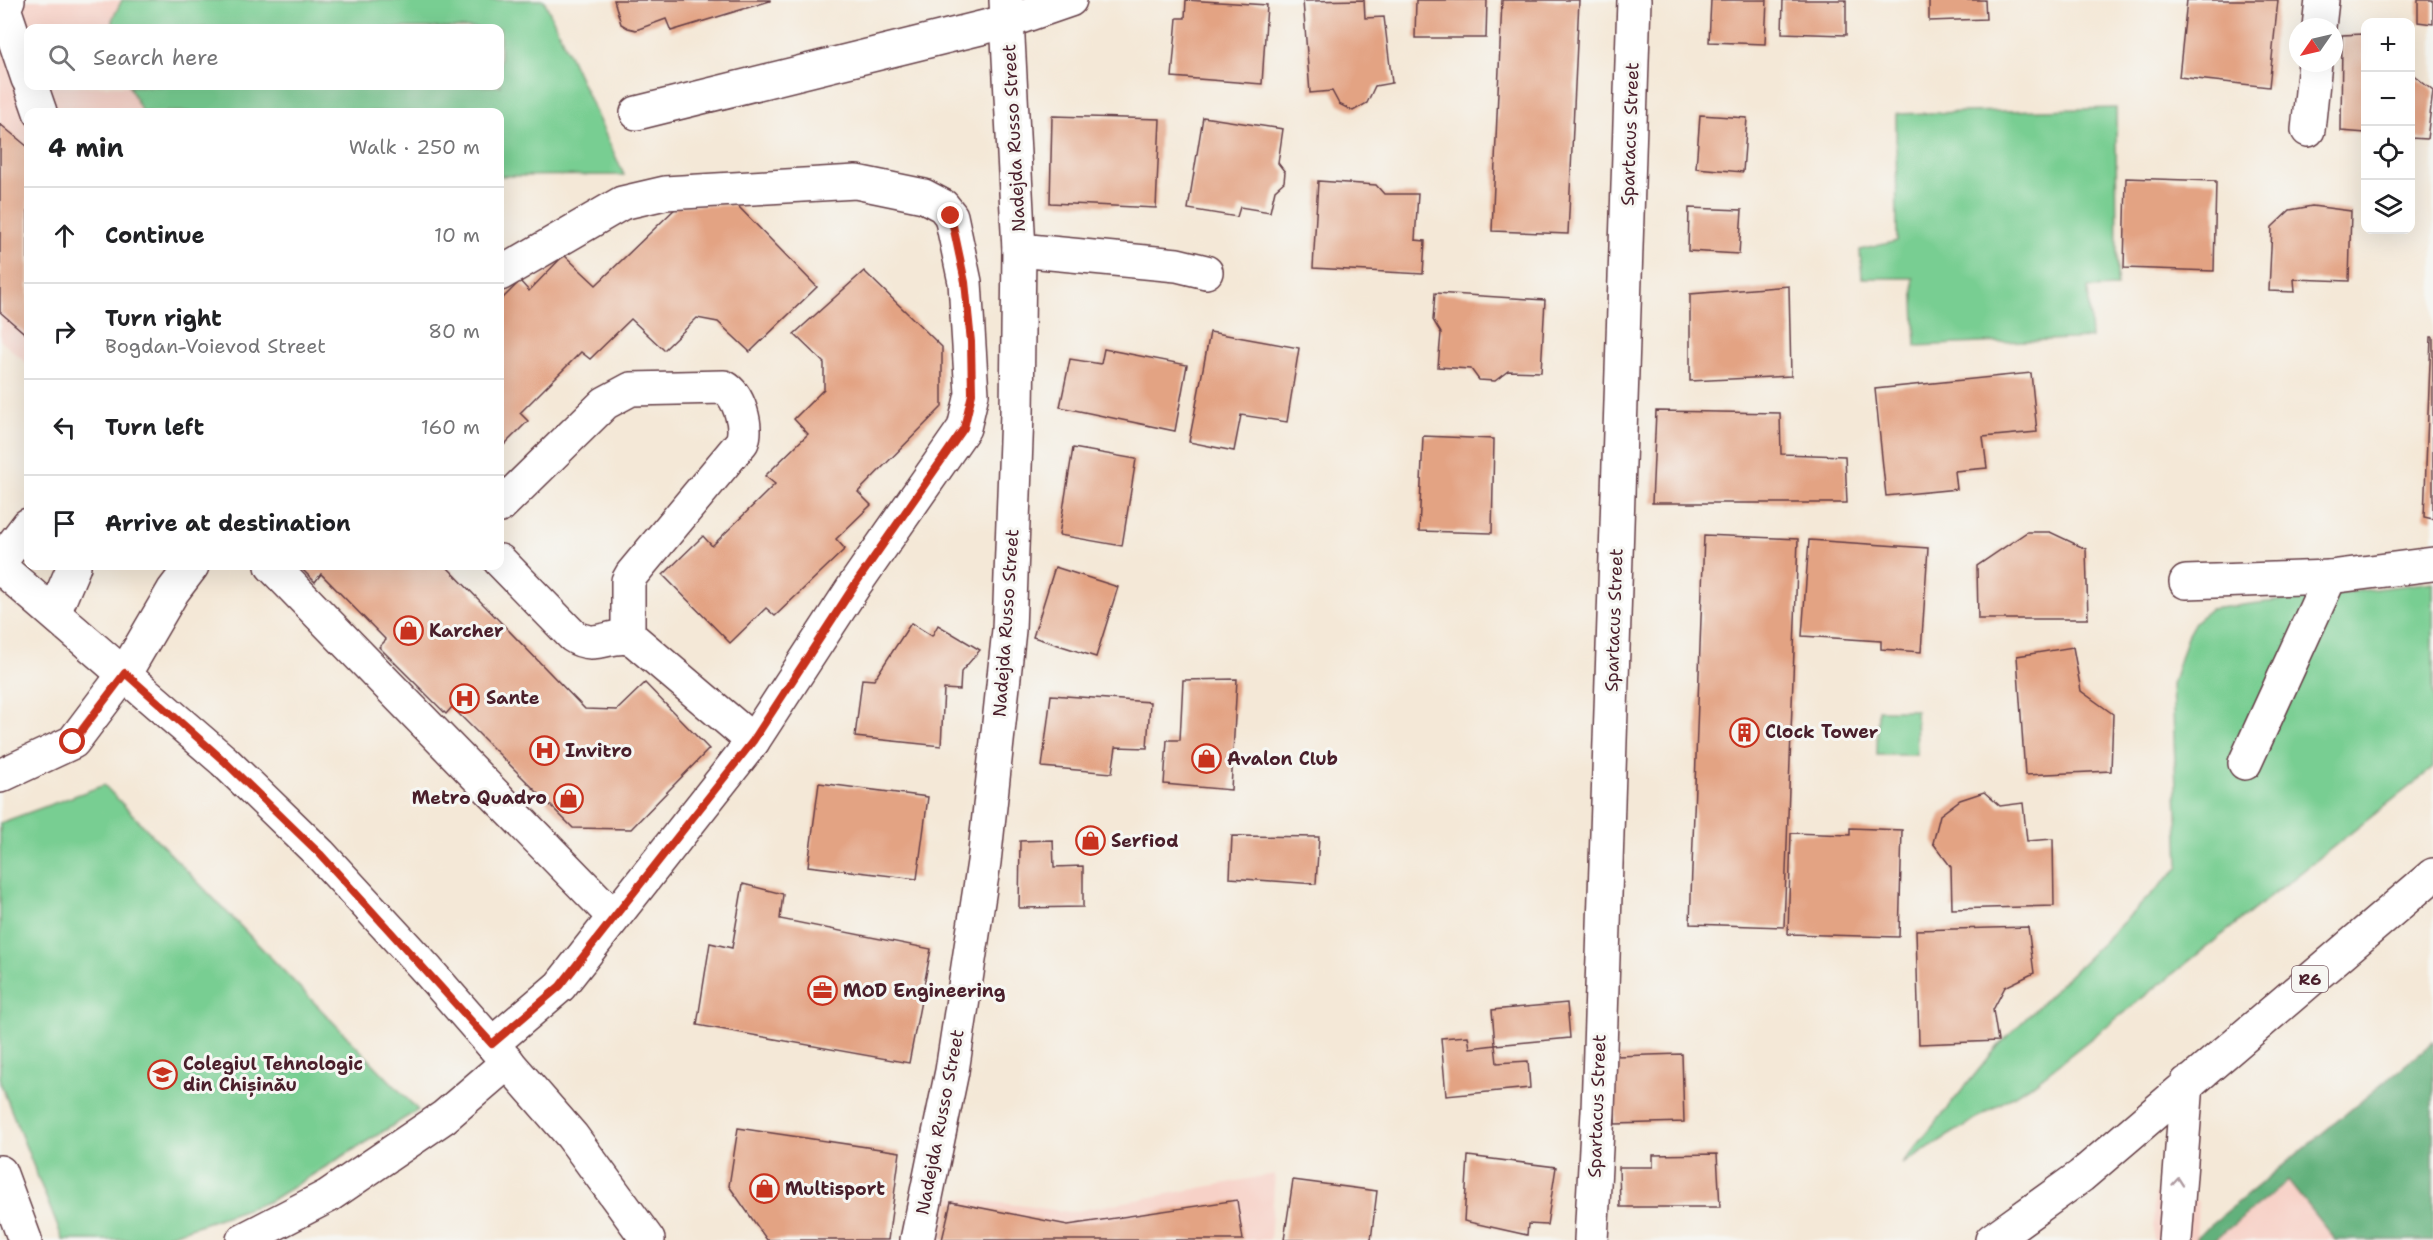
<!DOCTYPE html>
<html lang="en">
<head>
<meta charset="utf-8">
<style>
  :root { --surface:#fff; --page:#f2f2f2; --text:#202124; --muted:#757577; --line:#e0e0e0 }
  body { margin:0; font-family:"Shantell Sans",sans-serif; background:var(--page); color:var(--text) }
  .controls { position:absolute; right:18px; top:18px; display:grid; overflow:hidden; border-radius:12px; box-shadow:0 6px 24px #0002 }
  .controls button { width:54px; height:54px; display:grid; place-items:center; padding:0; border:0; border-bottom:2px solid var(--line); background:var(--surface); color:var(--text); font:30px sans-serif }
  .compass { position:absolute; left:2289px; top:18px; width:54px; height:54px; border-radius:50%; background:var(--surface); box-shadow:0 6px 24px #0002; rotate:236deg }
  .stop { position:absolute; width:18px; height:18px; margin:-14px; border:4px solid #c8321e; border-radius:50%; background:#fff }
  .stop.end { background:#c8321e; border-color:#fff; box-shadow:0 2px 6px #0008 }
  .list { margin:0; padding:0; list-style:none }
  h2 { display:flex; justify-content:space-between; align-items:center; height:78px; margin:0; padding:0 24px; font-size:26px }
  h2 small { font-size:20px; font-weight:400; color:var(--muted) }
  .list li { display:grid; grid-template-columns:39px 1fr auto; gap:18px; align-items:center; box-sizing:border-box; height:96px; padding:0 24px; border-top:2px solid var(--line) }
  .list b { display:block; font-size:22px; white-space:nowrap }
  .list p { margin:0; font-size:20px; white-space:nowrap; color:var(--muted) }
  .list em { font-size:20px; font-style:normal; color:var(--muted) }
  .icon { flex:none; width:33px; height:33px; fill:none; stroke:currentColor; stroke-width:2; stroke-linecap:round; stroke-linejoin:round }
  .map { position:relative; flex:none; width:2433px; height:1240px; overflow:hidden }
  .search { position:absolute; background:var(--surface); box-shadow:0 6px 24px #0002; left:24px; top:24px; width:480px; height:66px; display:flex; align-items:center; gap:15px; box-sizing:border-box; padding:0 21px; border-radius:12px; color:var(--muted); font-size:22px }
  .panel { position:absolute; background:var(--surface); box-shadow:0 6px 24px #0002; left:24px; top:108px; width:480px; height:462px; border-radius:12px }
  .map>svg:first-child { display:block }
</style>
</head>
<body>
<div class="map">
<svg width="2433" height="1240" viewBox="0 0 2433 1240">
  <rect width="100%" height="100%" fill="#f6f6f2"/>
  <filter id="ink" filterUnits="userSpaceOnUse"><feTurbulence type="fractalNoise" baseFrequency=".0167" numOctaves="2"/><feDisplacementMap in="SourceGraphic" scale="12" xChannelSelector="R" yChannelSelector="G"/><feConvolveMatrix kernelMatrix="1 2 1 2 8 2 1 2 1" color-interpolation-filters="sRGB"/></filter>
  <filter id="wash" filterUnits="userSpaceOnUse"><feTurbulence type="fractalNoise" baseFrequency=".008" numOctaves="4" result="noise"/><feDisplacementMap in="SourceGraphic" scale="24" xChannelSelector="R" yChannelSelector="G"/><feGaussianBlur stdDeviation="1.35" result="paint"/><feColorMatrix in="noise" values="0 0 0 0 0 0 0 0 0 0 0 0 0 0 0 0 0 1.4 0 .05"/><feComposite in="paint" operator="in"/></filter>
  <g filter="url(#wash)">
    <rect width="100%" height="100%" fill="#f4e8d7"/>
    <!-- built -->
    <g fill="#f7d1c7">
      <polygon points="0,0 122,0 112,20 114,28 28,28 28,86 129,86 142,112 28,112 28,364 0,340"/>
      <polygon points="1275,1174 1270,1240 934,1240 946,1196 1071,1212"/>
      <polygon points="2288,1181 2335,1240 2214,1240"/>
      <polygon points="2154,1193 2198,1201 2196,1240 2153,1240"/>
    </g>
    <!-- green -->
    <g fill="#78ce92" stroke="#61765e" stroke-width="1.5">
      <polygon points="122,0 544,0 624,175 500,176 500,112 142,112 129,86 500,86 500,28 114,28 112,20"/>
      <polygon points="2116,108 2117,287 2088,288 2091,338 1916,346 1913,278 1862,278 1860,250 1897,241 1896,114"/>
      <polygon points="2433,582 2433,768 2036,1082 1902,1164 1999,1045 2179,867 2172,684 2187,636 2195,622 2210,609"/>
      <polygon points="1878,710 1916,710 1917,755 1877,755"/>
      <polygon points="104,785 418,1110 270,1201 155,1240 63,1240 0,1082 0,823"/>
    </g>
    <!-- forest -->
    <polygon fill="#62b17c" stroke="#566854" stroke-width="1.5" points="2433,1042 2433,1240 2335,1240 2288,1181 2214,1240 2196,1240 2196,1237"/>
    <g id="blocks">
      <!-- building -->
      <g fill="#e3a383">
        <polygon points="614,0 770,0 770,1 671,31 666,19 636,30 628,28 621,24"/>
        <polygon points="1186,0 1267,5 1262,84 1172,77 1177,18 1185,18"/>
        <polygon points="1364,0 1365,18 1384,17 1392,83 1375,86 1367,103 1353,111 1339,104 1332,91 1310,93 1303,1"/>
        <polygon points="1416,0 1487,0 1486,38 1415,38"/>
        <polygon points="1502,0 1579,0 1568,234 1492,231"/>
        <polygon points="1711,0 1767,0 1765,44 1709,42"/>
        <polygon points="1783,0 1846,0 1846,35 1782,33"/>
        <polygon points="1929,0 1985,0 1986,19 1929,21"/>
        <polygon points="2187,0 2278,0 2269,87 2179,77"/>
        <polygon points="2418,0 2433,0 2433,24 2418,22"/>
        <polygon points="2364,34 2366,133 2341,131 2342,35"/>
        <polygon points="2410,72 2433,91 2427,139 2410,138"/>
        <polygon points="1700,115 1747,118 1743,172 1696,168"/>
        <polygon points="1052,116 1160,119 1156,208 1050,203"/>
        <polygon points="1203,117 1283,129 1278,163 1285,172 1284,182 1275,190 1270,212 1240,207 1237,217 1188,209"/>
        <polygon points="0,124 28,147 28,336 0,312"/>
        <polygon points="2126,178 2216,181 2214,271 2124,268"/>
        <polygon points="1318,181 1376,185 1384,194 1418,194 1415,240 1425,241 1423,274 1313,268"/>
        <polygon points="737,205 817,287 750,352 718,322 697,318 664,350 631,319 590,359 581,352 520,413 528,421 500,449 500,301 520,281 529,291 564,255 596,285 678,206"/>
        <polygon points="2312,206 2351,211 2349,281 2294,279 2295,292 2269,291 2272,227 2290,210"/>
        <polygon points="1689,208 1742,210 1739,254 1688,251"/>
        <polygon points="864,271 942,347 942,407 858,492 871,505 836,539 845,549 775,616 766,608 730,643 663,575 703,536 712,546 775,484 765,476 808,434 794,419 824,389 824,363 794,334"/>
        <polygon points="1789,286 1791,376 1690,381 1690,294"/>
        <polygon points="1435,293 1545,300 1541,372 1508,371 1495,381 1479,380 1471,369 1438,367 1441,333 1433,320"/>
        <polygon points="1210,332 1299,348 1287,422 1241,415 1234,451 1189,442"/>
        <polygon points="2431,337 2433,337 2433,519 2424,517"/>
        <polygon points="1104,349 1187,365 1175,431 1060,407 1070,359 1101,364"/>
        <polygon points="2031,373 2037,432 1983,437 1987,468 1955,471 1957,489 1886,496 1875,389"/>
        <polygon points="1656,411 1780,413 1781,454 1845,456 1847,503 1652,503"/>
        <polygon points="1423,436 1494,439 1492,533 1419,531"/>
        <polygon points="1073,448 1136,459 1122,546 1059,535"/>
        <polygon points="2027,532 2050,532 2086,549 2088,619 1978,619 1977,566"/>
        <polygon points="1704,535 1798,539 1784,927 1690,924"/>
        <polygon points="1809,540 1928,548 1921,652 1881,649 1881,641 1802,636"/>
        <polygon points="299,566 446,566 585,709 617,710 645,683 709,749 631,829 573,828 452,707 446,714 379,647 386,640 321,574 315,582"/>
        <polygon points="1055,567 1118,587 1096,657 1033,637"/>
        <polygon points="911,623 932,636 938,625 980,650 961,672 960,690 944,689 941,746 855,737 862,679 874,680"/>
        <polygon points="2073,647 2081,691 2113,714 2111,771 2025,775 2017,656"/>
        <polygon points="1237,679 1231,790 1164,784 1167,740 1180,740 1183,680"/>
        <polygon points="1051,695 1150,702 1147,748 1116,747 1112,773 1042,767"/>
        <polygon points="819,783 928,797 917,879 808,866"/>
        <polygon points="1984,792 2000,806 2023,803 2027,841 2053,839 2054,906 1952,909 1951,867 1933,843 1940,815 1960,800"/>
        <polygon points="1850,828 1902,830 1899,937 1788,934 1791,833 1850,835"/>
        <polygon points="1232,836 1319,837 1316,884 1230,878"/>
        <polygon points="1053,840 1054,867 1083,866 1083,907 1019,908 1020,841"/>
        <polygon points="743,884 783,894 780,919 931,949 909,1063 697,1025 710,943 732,948"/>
        <polygon points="2028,927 2034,973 2005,987 1993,1010 1998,1041 1919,1044 1916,930"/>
        <polygon points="1567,1003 1570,1038 1495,1045 1497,1063 1528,1061 1530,1088 1446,1096 1441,1038 1468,1036 1470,1048 1495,1045 1492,1010"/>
        <polygon points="1682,1054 1684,1122 1615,1124 1615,1056"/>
        <polygon points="738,1128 900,1152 888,1240 767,1240 729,1186"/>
        <polygon points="1717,1154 1720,1207 1620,1207 1619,1167 1653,1167 1653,1155"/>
        <polygon points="1468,1156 1556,1167 1547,1225 1528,1224 1527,1235 1464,1221"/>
        <polygon points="1293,1180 1377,1191 1371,1240 1284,1240"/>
        <polygon points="1237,1200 1243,1240 942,1240 951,1202 1068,1225"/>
      </g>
    </g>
  </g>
  <g filter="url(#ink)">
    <use href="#blocks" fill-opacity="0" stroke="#643d45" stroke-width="1.5"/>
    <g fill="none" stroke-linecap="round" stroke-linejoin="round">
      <defs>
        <g id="minor">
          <polyline points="8,0 4,8 28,79"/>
          <polyline points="2319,27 2322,0"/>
          <polyline points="31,86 40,112"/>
          <polyline points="637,113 1009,21 1070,0"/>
          <polyline points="2308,130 2315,63"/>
          <polyline points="1019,250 1177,265 1206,272"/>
          <path d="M500 506 605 403 631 389 724 387C739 395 748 426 742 442L632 574 628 581V638"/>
          <path d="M500 561 573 636C595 651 611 632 633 639L753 741"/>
          <polyline points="0,562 28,525"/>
          <polyline points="272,566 613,916"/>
          <polyline points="2186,582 2330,577 2433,564"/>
          <polyline points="54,613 74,566"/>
          <polyline points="2245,763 2330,577"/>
          <polyline points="0,776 73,742 125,673 173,591 192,566"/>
          <polyline points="492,1044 560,986 753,741 856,583 964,428 972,394 965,282 951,216 943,206 924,196 856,182 665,193 622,203 500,274"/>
          <polyline points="0,1172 25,1240"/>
          <polyline points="243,1240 328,1196 444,1117 508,1062"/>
          <polyline points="917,1240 952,1071 984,862 1009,630 1017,413 1019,250 1006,0"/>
          <polyline points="1591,1240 1598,1111 1634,0"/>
          <polyline points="2175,1240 2187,1083"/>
        </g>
        <g id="major">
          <polyline points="0,567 224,761 320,854 428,971 572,1136 648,1240"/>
          <polyline points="1992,1240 2081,1176 2433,875"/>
        </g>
      </defs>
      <!-- minor casing -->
      <use href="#minor" stroke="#643d45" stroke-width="36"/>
      <!-- major casing -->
      <use href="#major" stroke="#643d45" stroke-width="36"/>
      <!-- minor -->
      <use href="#minor" stroke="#fff" stroke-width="33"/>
      <!-- major -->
      <use href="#major" stroke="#fff" stroke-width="33"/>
    </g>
    <!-- one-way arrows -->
    <defs><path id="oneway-chevron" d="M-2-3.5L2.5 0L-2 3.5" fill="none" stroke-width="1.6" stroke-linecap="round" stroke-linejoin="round" transform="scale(1.5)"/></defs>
    <use stroke="#ae9aa0" href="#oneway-chevron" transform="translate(2178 1182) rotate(-85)"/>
  </g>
  <g fill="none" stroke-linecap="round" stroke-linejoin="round" filter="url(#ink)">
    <!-- route -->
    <polyline stroke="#c8321e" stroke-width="8" points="73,742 125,673 224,761 320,854 492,1044 560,986 753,741 856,583 964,428 972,394 971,342 965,282 951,216"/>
  </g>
  <!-- icons -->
  <defs>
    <symbol id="shop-ring" viewBox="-11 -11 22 22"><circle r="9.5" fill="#f6f6f2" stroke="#c8321e" stroke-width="1.5"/><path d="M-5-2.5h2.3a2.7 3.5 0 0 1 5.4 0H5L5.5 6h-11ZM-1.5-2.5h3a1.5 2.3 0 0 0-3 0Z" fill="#c8321e"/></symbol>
    <symbol id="hospital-ring" viewBox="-11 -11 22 22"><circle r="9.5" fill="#f6f6f2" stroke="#c8321e" stroke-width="1.5"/><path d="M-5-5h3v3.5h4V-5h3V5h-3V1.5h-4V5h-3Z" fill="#c8321e"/></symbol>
    <symbol id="building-ring" viewBox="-11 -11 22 22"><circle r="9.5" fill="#f6f6f2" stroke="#c8321e" stroke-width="1.5"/><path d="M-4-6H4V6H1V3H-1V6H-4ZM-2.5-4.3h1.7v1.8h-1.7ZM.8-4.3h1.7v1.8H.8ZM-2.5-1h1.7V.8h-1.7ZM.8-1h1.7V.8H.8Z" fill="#c8321e"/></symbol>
    <symbol id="office-ring" viewBox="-11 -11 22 22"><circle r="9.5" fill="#f6f6f2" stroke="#c8321e" stroke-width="1.5"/><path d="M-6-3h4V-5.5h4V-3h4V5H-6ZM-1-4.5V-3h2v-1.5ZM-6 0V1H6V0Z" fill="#c8321e"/></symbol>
    <symbol id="university-ring" viewBox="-11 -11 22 22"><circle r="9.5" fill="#f6f6f2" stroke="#c8321e" stroke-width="1.5"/><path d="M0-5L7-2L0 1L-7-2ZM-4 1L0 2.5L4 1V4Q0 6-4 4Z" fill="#c8321e"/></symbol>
  </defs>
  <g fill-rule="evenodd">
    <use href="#shop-ring" x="392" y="614" width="33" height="33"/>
    <use href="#hospital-ring" x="448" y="682" width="33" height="33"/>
    <use href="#building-ring" x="1728" y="716" width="33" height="33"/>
    <use href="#hospital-ring" x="528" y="734" width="33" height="33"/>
    <use href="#shop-ring" x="1190" y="742" width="33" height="33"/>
    <use href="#shop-ring" x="552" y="782" width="33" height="33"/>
    <use href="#shop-ring" x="1074" y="824" width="33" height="33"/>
    <use href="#office-ring" x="806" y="974" width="33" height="33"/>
    <use href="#university-ring" x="146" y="1058" width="33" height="33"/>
    <use href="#shop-ring" x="748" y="1172" width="33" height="33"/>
  </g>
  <g text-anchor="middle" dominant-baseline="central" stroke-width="6" stroke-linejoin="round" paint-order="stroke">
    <!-- shield labels -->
    <rect fill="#f6f6f2" stroke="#7e6067" stroke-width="1.5" x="2292" y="966" width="36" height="26" rx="4.5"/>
    <g font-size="16" font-weight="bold" fill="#4a1f2b">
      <text x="2310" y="979">R6</text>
    </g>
    <!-- street labels -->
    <g font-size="18" fill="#4a1f2b" stroke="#f6f6f2">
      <text transform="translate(1630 134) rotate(-88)">Spartacus Street</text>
      <text transform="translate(1014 138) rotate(-93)">Nadejda Russo Street</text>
      <text transform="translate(1614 620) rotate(-88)">Spartacus Street</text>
      <text transform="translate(1006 623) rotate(-86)">Nadejda Russo Street</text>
      <text transform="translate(1597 1106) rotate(-88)">Spartacus Street</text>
      <text transform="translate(940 1122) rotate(-79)">Nadejda Russo Street</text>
    </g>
    <!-- poi labels -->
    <g font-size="18" font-weight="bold" fill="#4a1f2b" stroke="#f6f6f2" text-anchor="start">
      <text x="429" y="631">Karcher</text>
      <text x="486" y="698">Sante</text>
      <text x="1765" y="732">Clock Tower</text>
      <text x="565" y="751">Invitro</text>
      <text x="1227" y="759">Avalon Club</text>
      <text x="547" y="798" text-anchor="end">Metro Quadro</text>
      <text x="1111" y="841">Serfiod</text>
      <text x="843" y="991">MOD Engineering</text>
      <text x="183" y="1064">Colegiul Tehnologic<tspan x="183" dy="21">din Chișinău</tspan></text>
      <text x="785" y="1189">Multisport</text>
    </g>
  </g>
</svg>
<div class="controls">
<button>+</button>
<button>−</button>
<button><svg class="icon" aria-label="locate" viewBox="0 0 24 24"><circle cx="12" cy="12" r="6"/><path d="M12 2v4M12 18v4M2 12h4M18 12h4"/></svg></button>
<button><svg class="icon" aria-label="layers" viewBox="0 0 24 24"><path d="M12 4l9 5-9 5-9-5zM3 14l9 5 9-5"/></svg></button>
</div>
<svg class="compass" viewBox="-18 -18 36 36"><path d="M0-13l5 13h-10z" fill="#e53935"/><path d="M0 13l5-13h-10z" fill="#757577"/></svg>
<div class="stop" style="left:73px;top:742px"></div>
<div class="stop end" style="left:951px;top:216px"></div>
<div class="search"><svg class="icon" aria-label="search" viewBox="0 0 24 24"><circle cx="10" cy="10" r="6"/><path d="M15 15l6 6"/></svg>Search here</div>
<section class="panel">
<h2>4 min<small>Walk · 250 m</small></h2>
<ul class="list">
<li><svg class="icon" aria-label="ahead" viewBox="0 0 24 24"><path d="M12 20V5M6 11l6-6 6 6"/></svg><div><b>Continue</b></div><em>10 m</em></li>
<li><svg class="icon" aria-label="right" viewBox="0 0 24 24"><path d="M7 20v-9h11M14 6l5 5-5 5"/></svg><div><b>Turn right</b><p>Bogdan-Voievod Street</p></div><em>80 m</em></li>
<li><svg class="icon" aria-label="left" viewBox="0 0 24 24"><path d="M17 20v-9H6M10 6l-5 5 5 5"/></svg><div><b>Turn left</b></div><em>160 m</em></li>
<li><svg class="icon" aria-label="arrive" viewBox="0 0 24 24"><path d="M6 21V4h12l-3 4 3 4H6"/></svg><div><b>Arrive at destination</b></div></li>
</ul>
</section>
</div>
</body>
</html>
